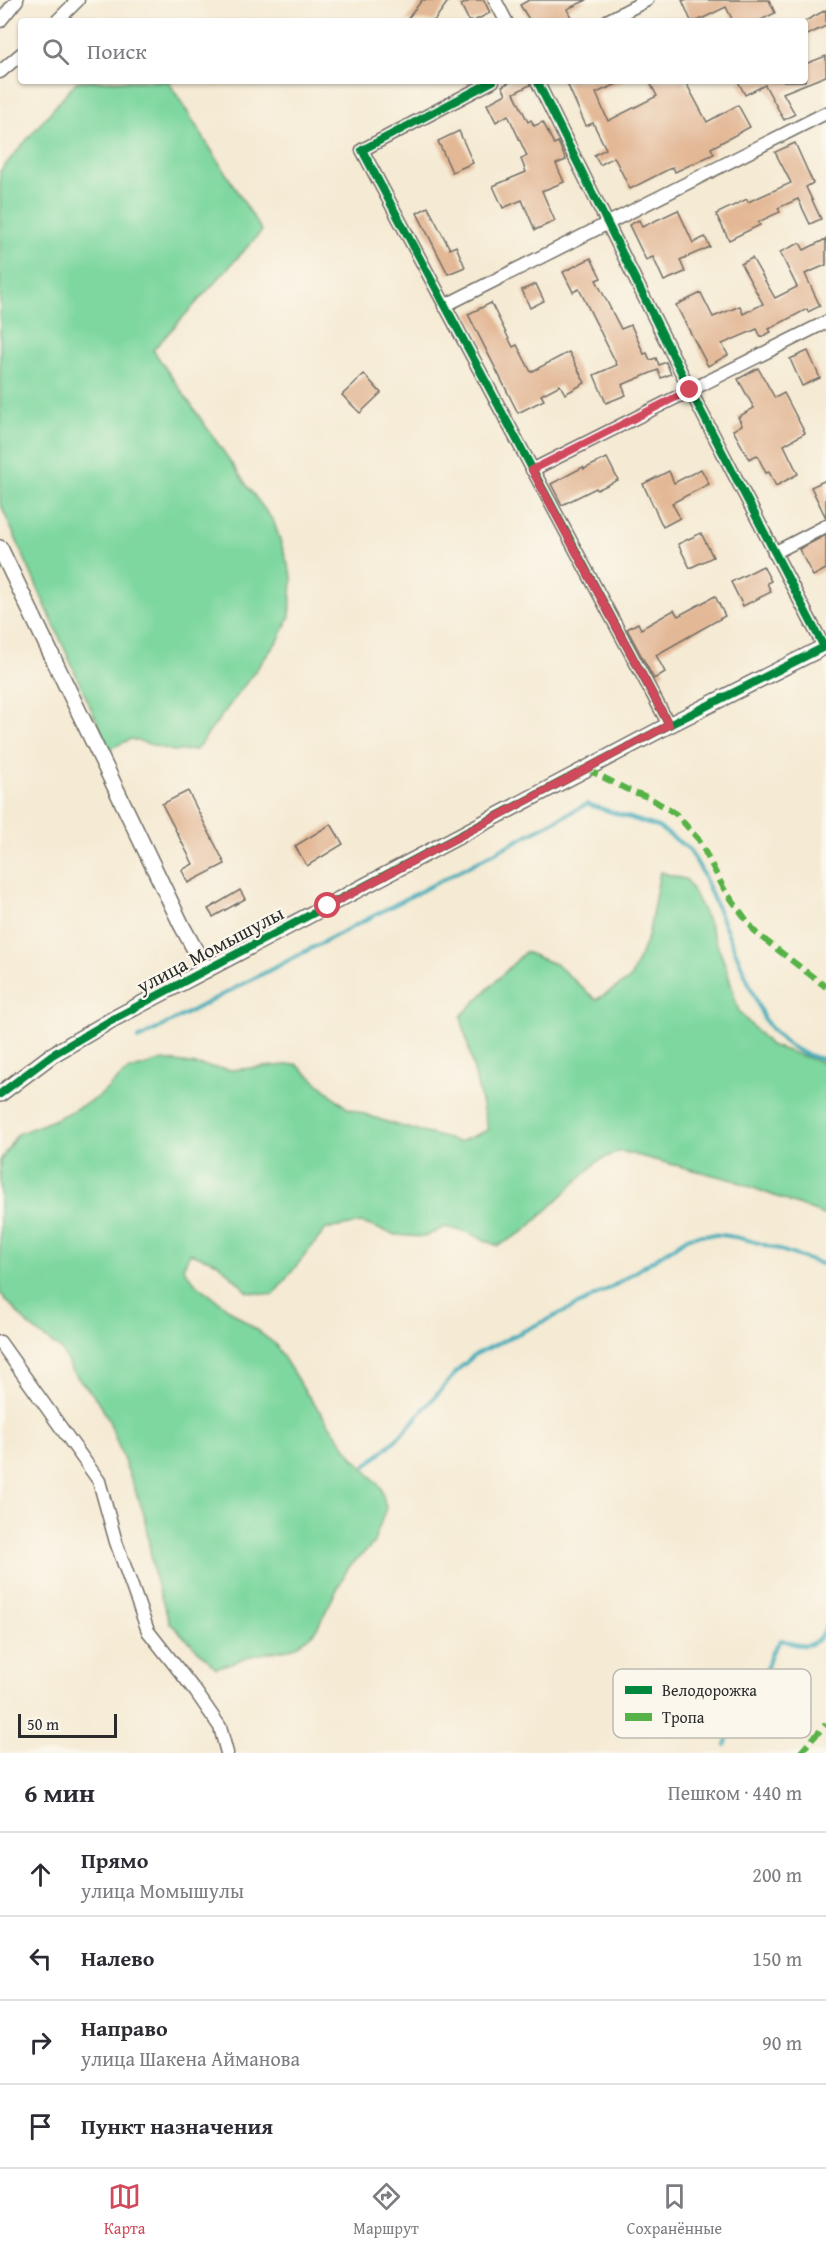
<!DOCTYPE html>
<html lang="ru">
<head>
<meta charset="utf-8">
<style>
  :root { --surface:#fff; --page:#f2f2f3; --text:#2b2b33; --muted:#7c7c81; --line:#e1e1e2; --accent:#d1495b }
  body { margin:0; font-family:"Gentium Book Plus",serif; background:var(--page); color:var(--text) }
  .scale { position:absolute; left:18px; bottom:15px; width:99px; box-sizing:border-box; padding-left:6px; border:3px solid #2b2b2b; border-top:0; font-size:16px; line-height:21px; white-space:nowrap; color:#2b2b2b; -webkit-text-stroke:4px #fbf7ec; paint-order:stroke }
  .stop { position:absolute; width:18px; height:18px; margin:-14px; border:4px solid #d1495b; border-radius:50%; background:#fff }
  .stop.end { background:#d1495b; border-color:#fff; box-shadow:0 2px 6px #0008 }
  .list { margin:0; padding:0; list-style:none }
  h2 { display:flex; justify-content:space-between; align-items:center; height:78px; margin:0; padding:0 24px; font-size:26px }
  h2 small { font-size:20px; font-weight:400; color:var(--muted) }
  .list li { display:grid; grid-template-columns:39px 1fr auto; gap:18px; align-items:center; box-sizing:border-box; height:84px; padding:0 24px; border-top:2px solid var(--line) }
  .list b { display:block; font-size:22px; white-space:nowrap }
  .list p { margin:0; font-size:20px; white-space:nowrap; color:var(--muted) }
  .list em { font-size:20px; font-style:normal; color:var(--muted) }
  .icon { flex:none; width:33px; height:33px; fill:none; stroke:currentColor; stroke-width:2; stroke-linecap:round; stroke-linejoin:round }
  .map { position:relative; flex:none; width:826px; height:1753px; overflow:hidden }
  .search { position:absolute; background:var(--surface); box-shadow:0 2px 4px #0004; left:18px; right:18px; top:18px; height:66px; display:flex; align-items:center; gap:15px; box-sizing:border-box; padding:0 21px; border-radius:6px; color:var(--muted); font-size:22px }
  .sheet { height:414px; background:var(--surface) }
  nav { display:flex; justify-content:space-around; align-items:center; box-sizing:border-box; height:84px; border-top:2px solid var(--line); background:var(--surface); font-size:16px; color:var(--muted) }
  nav a { display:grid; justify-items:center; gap:3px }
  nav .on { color:var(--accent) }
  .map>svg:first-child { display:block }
</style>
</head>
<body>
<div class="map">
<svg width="826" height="1753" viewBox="0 0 826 1753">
  <rect width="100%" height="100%" fill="#fbf7ec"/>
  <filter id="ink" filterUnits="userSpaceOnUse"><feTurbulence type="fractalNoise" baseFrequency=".0167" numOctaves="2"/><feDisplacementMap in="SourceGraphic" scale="12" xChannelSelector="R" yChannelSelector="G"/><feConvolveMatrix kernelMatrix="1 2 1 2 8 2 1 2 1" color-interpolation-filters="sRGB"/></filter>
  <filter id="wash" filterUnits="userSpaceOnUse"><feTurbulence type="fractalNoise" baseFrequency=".008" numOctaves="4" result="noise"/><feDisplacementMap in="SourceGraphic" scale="24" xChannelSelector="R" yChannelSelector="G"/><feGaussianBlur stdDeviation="1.35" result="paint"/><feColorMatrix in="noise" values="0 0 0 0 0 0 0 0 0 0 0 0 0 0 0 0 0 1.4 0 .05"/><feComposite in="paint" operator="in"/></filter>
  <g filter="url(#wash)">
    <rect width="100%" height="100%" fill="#f5ead3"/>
    <!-- green -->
    <g fill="#7dd79e" stroke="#548164" stroke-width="1.5">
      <polygon points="77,81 168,81 262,231 153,350 250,490 274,522 292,577 290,616 279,639 196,750 174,751 131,739 109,749 0,503 0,171"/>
      <polygon points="660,872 687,880 707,919 726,967 739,1012 770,1045 826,1064 826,1216 733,1180 620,1151 598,1161 525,1231 498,1246 467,1232 445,1227 424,1237 396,1235 362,1223 326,1229 273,1295 248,1292 218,1263 190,1253 183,1268 197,1285 275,1344 304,1390 353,1457 381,1487 386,1508 373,1544 348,1568 315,1632 294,1648 255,1655 216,1668 170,1623 155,1579 144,1514 108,1418 96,1398 72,1371 62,1351 29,1326 0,1293 0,1161 17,1134 54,1120 97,1098 127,1071 163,1060 231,1070 296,1064 347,1108 393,1124 459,1142 488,1130 461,1016 525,952 557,965 596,1000 630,979 648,937"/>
    </g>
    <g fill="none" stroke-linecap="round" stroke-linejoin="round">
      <!-- stream -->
      <g stroke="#3cacb9" stroke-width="4">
        <path d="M138 1039 587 804 658 827 689 849 701 870 764 1019C781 1043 797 1054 826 1060"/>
        <path d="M366 1466 400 1436 461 1367 476 1354 584 1302 615 1285 689 1237C731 1226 785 1254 826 1265"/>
        <path d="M725 1745 733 1723 750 1720 760 1702 767 1680 766 1671 771 1654 781 1640C784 1640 787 1642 790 1643 808 1649 820 1643 826 1626"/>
      </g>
    </g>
    <g id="blocks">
      <!-- building -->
      <g fill="#e3b896">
        <polygon points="422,0 449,0 434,21 406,21"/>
        <polygon points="472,0 484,0 490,13 474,21 469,21 461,5"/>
        <polygon points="529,0 587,0 567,9 571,17 562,21 530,21 520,5"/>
        <polygon points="682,0 769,0 775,13 759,21 733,21 726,7 697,21 691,21"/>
        <polygon points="826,10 826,26 805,36 805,21"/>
        <polygon points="826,56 826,76 783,93 795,114 784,120 765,85 745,95 738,81 805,81 805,64"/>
        <polygon points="512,81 529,81 530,85 514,93 528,122 531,120 534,126 543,122 554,144 558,142 566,160 556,164 564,182 542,191 555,221 535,230 522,200 503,208 493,186 526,172 521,159 527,156 508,115 496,122 487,104 506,94 502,86"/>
        <polygon points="566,81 624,81 596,93 608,121 657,96 649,81 685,81 707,122 738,105 750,127 711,148 714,154 675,172 673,167 630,189 614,157 600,165 594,155 606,149 593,123 586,126"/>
        <polygon points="459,131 473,163 452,172 438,141"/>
        <polygon points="795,143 813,183 806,187 821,219 810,224 798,199 778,208 780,212 758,222 760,225 729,240 716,214 747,199 748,202 791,183 775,152"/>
        <polygon points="428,207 450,249 456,246 465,267 448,274 417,213"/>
        <polygon points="678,210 693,243 705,237 710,247 680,260 685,272 664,281 653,257 646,260 629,225 639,220 642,227"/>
        <polygon points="826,239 826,265 805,274 820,306 808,312 807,309 769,329 771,332 761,337 757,329 722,344 728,355 708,366 676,305 701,293 713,317 740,306 743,314 763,304 741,264 752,258 775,298 797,287 780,252 800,243 804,250"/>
        <polygon points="591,258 601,278 596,280 621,329 631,325 644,354 647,353 650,360 656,358 659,365 666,362 671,374 661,378 658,370 622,385 626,395 606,403 594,375 617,365 579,289 573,292 563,272"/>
        <polygon points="536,284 544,301 530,308 522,290"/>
        <polygon points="491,303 513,347 517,345 531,372 569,352 585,383 565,394 560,385 541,395 544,400 518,413 468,314"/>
        <polygon points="808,351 820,378 802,386 790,359"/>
        <polygon points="758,368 775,398 784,393 805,433 784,445 798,474 776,486 769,472 766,473 757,455 749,459 733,430 742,425 738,417 754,408 738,379"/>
        <polygon points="364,374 381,393 360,413 342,395"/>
        <polygon points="607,458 618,480 597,490 596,488 562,505 551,484 583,467 584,469"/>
        <polygon points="701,469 709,484 672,503 680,518 663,527 643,484 669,471 674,483"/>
        <polygon points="826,480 826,518 811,487"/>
        <polygon points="701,533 713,557 690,568 678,544"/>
        <polygon points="826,535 826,569 813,576 799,549"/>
        <polygon points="763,566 771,581 767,583 771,592 743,606 731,582"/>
        <polygon points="715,596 725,616 656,655 665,672 654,679 627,629 638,623 641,629 674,610 678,616"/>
        <polygon points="188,791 225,864 188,883 182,870 193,864 162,804"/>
        <polygon points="331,824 343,844 307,866 295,846"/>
        <polygon points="240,890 245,899 213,917 208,909"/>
      </g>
    </g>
  </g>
  <g filter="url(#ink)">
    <use href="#blocks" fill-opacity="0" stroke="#726e66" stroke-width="1.5"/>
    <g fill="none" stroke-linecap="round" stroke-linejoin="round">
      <defs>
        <g id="minor">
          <polyline points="495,0 506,21"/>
          <polyline points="0,21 17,0"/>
          <polyline points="57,21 78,0"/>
          <polyline points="607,21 647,0"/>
          <polyline points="0,72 21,54"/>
          <polyline points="493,81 362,150 669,725"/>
          <polyline points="537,81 690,390 824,647"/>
          <polyline points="444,306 826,113"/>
          <polyline points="532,470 826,322"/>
          <polyline points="774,553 826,526"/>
          <polyline points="0,1342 99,1481 116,1542 148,1631 196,1692 220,1727 227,1753"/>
        </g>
        <g id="tertiary">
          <polyline points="0,548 182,926 206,970"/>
          <polyline points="0,1094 52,1055 115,1018 669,725 826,646"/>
        </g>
      </defs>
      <!-- minor casing -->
      <use href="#minor" stroke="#726e66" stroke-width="15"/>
      <!-- tertiary casing -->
      <use href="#tertiary" stroke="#726e66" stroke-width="18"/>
      <!-- minor -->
      <use href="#minor" stroke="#fff" stroke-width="12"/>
      <!-- tertiary -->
      <use href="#tertiary" stroke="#fff" stroke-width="15"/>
      <!-- quiet -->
      <g stroke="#56b246" stroke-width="6" stroke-dasharray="12 6" stroke-linecap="butt">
        <polyline points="587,769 626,789 650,798 676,814 699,840 724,889 756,933 826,987"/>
        <polyline points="800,1753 826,1724"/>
      </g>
      <defs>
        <g id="cycleway">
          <polyline points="493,81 362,150 669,725"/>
          <polyline points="537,81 690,390 824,647"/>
          <polyline points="0,1094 52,1055 115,1018 669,725 826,646"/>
        </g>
      </defs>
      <!-- cycleway casing -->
      <use href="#cycleway" stroke="#fbf7ec" stroke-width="11"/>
      <!-- cycleway -->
      <use href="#cycleway" stroke="#00873e" stroke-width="8"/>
    </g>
  </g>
  <g fill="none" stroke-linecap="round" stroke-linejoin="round" filter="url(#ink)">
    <!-- route -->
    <polyline stroke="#d1495b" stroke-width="8" points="328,906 669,725 532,470 690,390"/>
  </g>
  <g text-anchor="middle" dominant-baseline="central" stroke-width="4.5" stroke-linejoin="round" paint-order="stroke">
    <!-- street labels -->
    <g font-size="20" fill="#2b2b2b" stroke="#fbf7ec">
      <text transform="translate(210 949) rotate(-28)">улица Момышулы</text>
    </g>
  </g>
  <!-- legend -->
  <rect x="613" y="1669" width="198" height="69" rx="9" fill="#fbf7ec" stroke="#bdbab2" stroke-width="1.5"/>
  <rect x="625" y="1686" width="27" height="8" fill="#00873e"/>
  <rect x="625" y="1713" width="27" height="8" fill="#56b246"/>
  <g font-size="16" fill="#2b2b2b">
    <text x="662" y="1696">Велодорожка</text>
    <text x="662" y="1723">Тропа</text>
  </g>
</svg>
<div class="scale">50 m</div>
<div class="stop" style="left:328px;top:906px"></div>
<div class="stop end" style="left:690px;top:390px"></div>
<div class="search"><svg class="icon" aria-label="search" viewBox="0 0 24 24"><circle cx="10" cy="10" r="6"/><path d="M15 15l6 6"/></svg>Поиск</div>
</div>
<section class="sheet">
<h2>6 мин<small>Пешком · 440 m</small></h2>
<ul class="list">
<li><svg class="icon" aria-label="ahead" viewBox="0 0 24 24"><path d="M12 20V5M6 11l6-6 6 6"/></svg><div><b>Прямо</b><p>улица Момышулы</p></div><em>200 m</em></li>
<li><svg class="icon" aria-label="left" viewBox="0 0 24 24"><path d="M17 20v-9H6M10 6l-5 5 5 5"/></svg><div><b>Налево</b></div><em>150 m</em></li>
<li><svg class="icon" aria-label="right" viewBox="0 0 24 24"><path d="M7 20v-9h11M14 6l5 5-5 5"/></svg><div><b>Направо</b><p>улица Шакена Айманова</p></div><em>90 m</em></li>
<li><svg class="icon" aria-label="arrive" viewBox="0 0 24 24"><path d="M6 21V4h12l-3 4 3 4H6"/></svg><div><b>Пункт назначения</b></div></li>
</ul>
</section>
<nav>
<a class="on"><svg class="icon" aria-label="map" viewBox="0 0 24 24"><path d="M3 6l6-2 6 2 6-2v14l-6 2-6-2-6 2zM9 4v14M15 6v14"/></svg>Карта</a>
<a><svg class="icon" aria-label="directions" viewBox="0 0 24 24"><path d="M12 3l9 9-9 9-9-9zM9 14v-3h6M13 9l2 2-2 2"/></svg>Маршрут</a>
<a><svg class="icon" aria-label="saved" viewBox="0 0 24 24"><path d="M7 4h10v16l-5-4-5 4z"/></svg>Сохранённые</a>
</nav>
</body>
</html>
